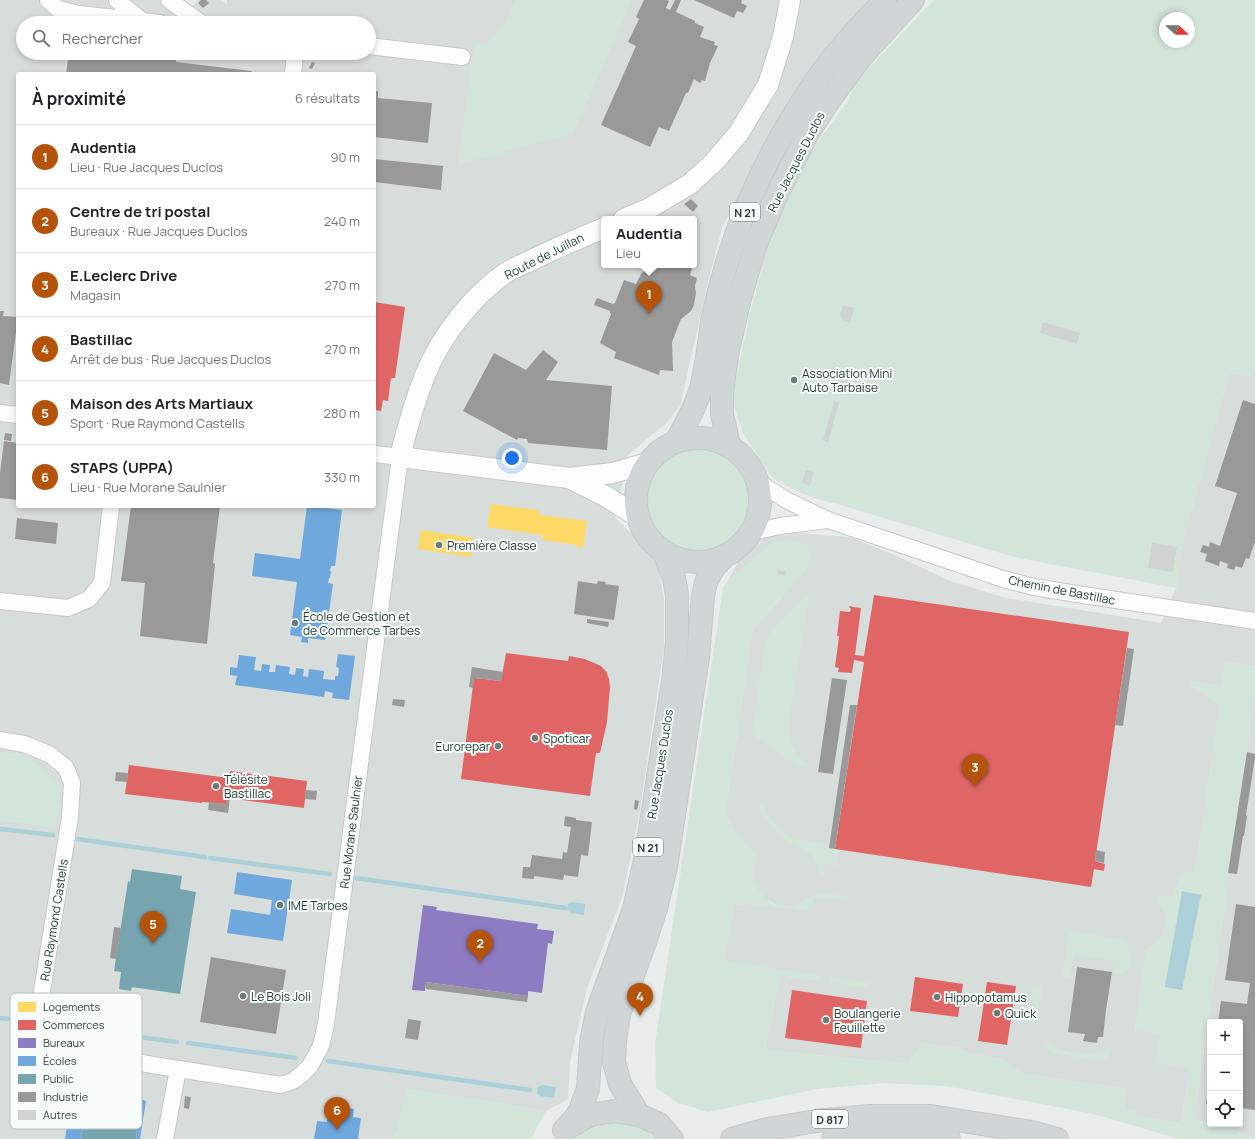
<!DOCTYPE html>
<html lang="fr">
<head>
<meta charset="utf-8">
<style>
  :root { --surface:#fff; --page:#f2f2f2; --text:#202124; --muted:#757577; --line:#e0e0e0; --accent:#b45309 }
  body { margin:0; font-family:Manrope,sans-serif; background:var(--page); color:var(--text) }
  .controls { position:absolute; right:12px; bottom:12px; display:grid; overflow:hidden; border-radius:4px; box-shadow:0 2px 6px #0003 }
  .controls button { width:36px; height:36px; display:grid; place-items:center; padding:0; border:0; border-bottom:1px solid var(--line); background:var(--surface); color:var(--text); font:20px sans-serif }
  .compass { position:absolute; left:1159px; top:12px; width:36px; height:36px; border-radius:50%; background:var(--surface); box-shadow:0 2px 6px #0003; rotate:112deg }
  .you { position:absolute; left:512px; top:458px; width:14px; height:14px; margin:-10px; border:3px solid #fff; border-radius:50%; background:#1a73e8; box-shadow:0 0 0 6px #1a73e833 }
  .badge { display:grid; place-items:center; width:26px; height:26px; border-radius:50%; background:var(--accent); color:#fff; font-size:13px; font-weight:700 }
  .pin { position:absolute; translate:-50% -33px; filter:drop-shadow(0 1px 2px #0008) }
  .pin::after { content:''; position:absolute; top:21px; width:14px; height:12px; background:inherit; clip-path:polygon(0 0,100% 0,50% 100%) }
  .popup { position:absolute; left:601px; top:216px; width:96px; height:52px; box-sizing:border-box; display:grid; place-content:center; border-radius:4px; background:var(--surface); filter:drop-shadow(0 1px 3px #0005); font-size:13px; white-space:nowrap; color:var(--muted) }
  .popup b { font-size:15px; color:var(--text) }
  .popup::after { content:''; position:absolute; left:50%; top:100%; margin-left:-8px; border:8px solid transparent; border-top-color:var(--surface) }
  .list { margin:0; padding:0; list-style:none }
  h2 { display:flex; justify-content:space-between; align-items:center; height:52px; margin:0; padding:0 16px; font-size:17px }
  h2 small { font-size:13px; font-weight:400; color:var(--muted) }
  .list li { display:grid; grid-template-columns:26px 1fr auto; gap:12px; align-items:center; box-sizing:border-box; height:64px; padding:0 16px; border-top:1px solid var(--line) }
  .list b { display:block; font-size:15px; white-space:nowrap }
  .list p { margin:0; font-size:13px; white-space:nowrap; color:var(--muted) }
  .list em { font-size:13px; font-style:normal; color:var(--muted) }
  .icon { flex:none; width:22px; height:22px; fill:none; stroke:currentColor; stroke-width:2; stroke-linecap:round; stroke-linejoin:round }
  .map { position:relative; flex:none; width:1255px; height:1139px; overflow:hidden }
  .search { position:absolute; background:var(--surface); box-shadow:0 2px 6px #0003; left:16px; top:16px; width:360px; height:44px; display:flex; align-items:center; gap:10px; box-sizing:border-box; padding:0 14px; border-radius:22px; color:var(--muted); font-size:15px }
  .panel { position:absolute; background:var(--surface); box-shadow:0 2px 6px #0003; left:16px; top:72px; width:360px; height:436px; border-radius:4px }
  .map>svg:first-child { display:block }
</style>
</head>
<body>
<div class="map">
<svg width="1255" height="1139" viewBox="0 0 1255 1139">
  <rect width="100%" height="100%" fill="#e8ecea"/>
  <!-- built -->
  <g fill="#d7ddda" fill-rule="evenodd">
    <path d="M0 0H183L191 8 198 0H219L227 4V0H869L818 59 722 227 707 287 680 406 665 424 628 455 615 518 637 538 658 565 664 599V647L639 816 622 897 587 988 570 1062 568 1099 546 1111 407 1089 398 1129 393 1139H0V820L55 827 29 756 0 752ZM23 23H369V53H23ZM18 74H374V506H18ZM604 219H694V265H604Z"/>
    <polygon points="1255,367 1255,666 1226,662 1222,687 1191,681 1191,685 1220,705 1195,874 1182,873 1172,898 1157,895 1160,904 1165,912 1166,925 1162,937 1153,945 1146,952 1135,1030 1162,1033 1156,1062 1190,1069 1181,1123 1134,1116 1124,1109 1127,1089 1023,1074 1000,1059 970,1054 958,1048 922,1043 909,1064 765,1050 780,975 820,981 724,961 734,904 744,905 744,903 778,907 779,906 765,899 759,892 754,883 752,873 756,856 735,832 727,817 727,801 752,633 754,627 783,596 775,542 728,580 741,557 769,535 797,533 850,537 897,556 950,581 1006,598 1161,623 1176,588 1182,545 1229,373 1251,376"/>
    <path d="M1255 691V1137L1194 1119ZM1210 1022H1240V1124H1210Z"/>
  </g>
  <!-- green -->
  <g fill="#d3e4d8" fill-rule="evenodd">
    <polygon points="515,0 632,0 573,134 458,164 474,45 489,42 506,21"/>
    <path d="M934 0H1255V367L1252 376 1229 373 1182 545 1176 588 1014 557 834 503 817 499 792 489 773 478 743 433 733 403V389L738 371 749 316 767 250 795 179 822 136 847 103 854 84ZM1165 18H1189V42H1165Z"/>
    <circle cx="698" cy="499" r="52"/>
    <path d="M793 540 807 544C812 555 810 560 806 570L754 627 752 633 727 801V817L735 832 757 856C755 862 752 868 753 874 754 893 771 909 790 906 798 905 805 898 812 896 825 893 837 895 849 897V900L826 897 814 898 812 912 745 903 744 905 734 904 724 961 822 976 820 981 780 975 765 1050 908 1064 922 1043 958 1048 970 1054 1000 1059 1023 1074 1127 1089 1124 1108 1135 1110V1116L1181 1123 1190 1069 1156 1062 1162 1033 1135 1031 1144 962 1146 952 1153 945 1162 937 1166 925 1165 912 1160 904 1157 894 1172 898 1182 873 1195 874 1220 705 1191 685V681L1222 687 1226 662 1255 666V691L1194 1119 1255 1137V1139H1179L1094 1114 946 1086 883 1083 817 1089 708 1112 678 1103 656 1088 655 1044 723 588 728 580 775 542Z"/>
    <path d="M806 595H808L809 597 789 721C789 741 794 757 812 768L813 770 783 758 774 748 755 737 753 735 752 732 766 639 770 633Z"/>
    <polygon points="0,752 29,756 61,787 55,827 0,820"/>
    <polygon points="762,803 763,803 766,814 785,835 794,839 830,843 829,848 839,849 836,866 825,864 824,877 821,876 813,856 805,850 797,845 788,843 762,816 759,805"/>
    <polygon points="1073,931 1098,936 1121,938 1127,943 1132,957 1130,968 1124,975 1113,974 1116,961 1074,955 1070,978 1062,977 1069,936 1071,932"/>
    <polygon points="831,977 869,983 869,988 830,982"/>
    <polygon points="1033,984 1043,986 1039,1007 1038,1010 1029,1016 1021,1015 1029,1007"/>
    <path d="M1048 1037C1049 1039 1050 1043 1052 1045 1058 1052 1090 1055 1099 1053 1103 1052 1106 1049 1110 1047L1107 1062 1052 1053 1047 1048Z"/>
    <polygon points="406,1089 546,1111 531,1139 393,1139 398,1129"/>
    <path d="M610 1122C633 1123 640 1125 657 1139H572C585 1128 594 1125 610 1122Z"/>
  </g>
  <!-- water -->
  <g fill="#acd0d8">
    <polygon points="1182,891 1201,895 1182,990 1165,987"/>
    <polygon points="572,902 585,904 584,915 571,913 567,910 568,904"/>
    <polygon points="542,1085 556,1087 554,1098 540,1096 537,1094 538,1087"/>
  </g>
  <!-- homes -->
  <g fill="#ffd966">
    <polygon points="491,504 539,510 539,515 587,521 583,548 577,547 577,545 543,540 542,535 487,527"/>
    <polygon points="421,530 473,538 471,557 418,549"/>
  </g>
  <!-- shops -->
  <g fill="#e06666">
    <polygon points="374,302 405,307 395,378 391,378 388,401 383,400 381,411 374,410"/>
    <polygon points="874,595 1129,632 1095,861 1105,864 1104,871 1094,869 1091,887 835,849 864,662 854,660 852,673 838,672 839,668 835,667 839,636 837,636 840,611 850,612 851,609 849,607 850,606 853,607 861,608 855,655 864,656"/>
    <polygon points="506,653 568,661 569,656 585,659 601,666 606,671 609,679 610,687 607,722 600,753 596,753 590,796 461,779 474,678 501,681"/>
    <polygon points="129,765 229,778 230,771 307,781 304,808 226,798 226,804 202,802 202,803 125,794"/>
    <polygon points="915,977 963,984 958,1017 910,1011"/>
    <polygon points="987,982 1016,986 1007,1045 978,1041"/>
    <polygon points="792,990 867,1001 861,1048 785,1038"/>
  </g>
  <!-- offices -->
  <polygon fill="#8e7cc3" points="423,905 437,907 436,910 538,924 537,929 554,931 552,944 548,943 542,993 528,991 528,996 426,982 425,991 412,990"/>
  <!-- schools -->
  <g fill="#6fa8dc">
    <polygon points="307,506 319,507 319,506 326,506 326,508 342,510 335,566 331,566 330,571 331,571 330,578 329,578 328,583 333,584 325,640 308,638 308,643 301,642 302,637 290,635 297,582 252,576 255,553 300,559"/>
    <polygon points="338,654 355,656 349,700 332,698 333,693 325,691 324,697 235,685 237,676 230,675 230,667 237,668 239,655 256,657 254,670 261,671 262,664 270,665 269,672 275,672 276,665 290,667 289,674 295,675 296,668 304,669 303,676 308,677 309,669 324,671 323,679 335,680 335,676 338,676 339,668 336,667"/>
    <polygon points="237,872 292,880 283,941 227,933 231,909 270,915 272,900 234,894"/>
    <polygon points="93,1088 109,1089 125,1093 146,1101 140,1139 136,1139 140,1100 109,1095 107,1104 103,1104 104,1097 92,1096 80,1139 65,1139 72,1091"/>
    <polygon points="329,1105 354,1109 353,1117 361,1118 358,1139 314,1139 317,1121 327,1122"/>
  </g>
  <!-- public -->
  <g fill="#76a5af">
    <polygon points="132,869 182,876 180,889 196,892 180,994 132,987 131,991 119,989 121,972 114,971 128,881 130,882"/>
    <polygon points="109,1095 140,1100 136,1139 80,1139 92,1096 104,1097 103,1104 107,1104"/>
  </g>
  <!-- industry -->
  <g fill="#999">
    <polygon points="201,0 206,0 209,3 203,8 198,3"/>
    <polygon points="644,0 667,0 669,1 666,8 670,10 675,0 681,0 676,12 695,21 695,23 704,27 700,37 715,42 714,45 718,46 710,63 705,81 702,80 700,83 694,79 688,93 686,93 669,131 659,127 650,147 601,125 636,46 628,42 639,19 636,17"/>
    <polygon points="694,0 742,0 741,3 747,6 743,13 737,11 734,18"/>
    <polygon points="73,53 177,53 176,62 252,71 251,74 66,74 68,59 72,60"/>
    <polygon points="312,62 315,63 312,69 309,68"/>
    <polygon points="374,91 378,91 378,98 432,103 428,143 374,137"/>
    <polygon points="374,159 443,166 441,190 374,182"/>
    <polygon points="691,199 698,206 693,212 684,204"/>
    <polygon points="649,265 682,265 692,268 690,275 697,278 695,286 696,293 694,305 691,311 681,319 672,342 673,371 660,370 659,375 614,358 616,352 600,343 611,314 610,313 610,311 594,305 597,298 613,304 614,303 615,303 624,280 636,284 641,274"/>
    <polygon points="0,311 4,311 3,316 18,317 9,385 0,383"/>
    <polygon points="543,350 558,362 546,380 612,386 607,450 528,443 527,439 518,438 517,440 463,411 494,353 526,370"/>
    <polygon points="1243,400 1255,404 1255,542 1249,559 1246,558 1242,568 1236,566 1234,570 1227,568 1228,564 1220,561 1219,566 1205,561 1207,554 1200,552 1203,545 1209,547 1210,542 1220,546 1237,493 1215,486"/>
    <polygon points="5,433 12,434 11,441 4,440"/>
    <polygon points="4,441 18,443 18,500 0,498 0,473"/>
    <polygon points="131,506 164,507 164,506 220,506 213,563 215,564 207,644 140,636 145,583 121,581"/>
    <polygon points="17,518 58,523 56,544 15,539"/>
    <polygon points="578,581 597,584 598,581 606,582 605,584 619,586 614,620 574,614"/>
    <polygon points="587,619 609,622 608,627 587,623"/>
    <polygon points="1127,648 1134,649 1123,726 1115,725"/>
    <polygon points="472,667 503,672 501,681 474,678 473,688 469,687"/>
    <polygon points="832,678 847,680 833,774 818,772"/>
    <polygon points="393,699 405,700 404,707 392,705"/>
    <polygon points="850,705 857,705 835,849 829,848"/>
    <polygon points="1247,752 1255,754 1255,758 1246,815 1247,816 1244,836 1243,836 1237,874 1228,873"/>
    <polygon points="116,772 128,773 127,782 115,781"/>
    <polygon points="306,790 317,791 316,800 305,799"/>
    <polygon points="226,798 230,798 228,813 208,810 209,802 226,804"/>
    <polygon points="635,800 639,801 637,810 634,809"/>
    <polygon points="565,816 576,818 576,820 592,822 588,856 581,855 578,877 564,875 563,880 534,876 534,879 522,878 523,867 530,867 532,855 562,859 563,852 567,853 571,827 564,826"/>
    <polygon points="1096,850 1105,852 1104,863 1095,861"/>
    <polygon points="1236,904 1255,907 1255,1110 1240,1108 1240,1022 1218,1022 1221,1001 1247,1004 1250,983 1225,980"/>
    <polygon points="114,927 121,928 116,959 110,958"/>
    <polygon points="211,957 286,970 276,1034 200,1022"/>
    <polygon points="1077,967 1112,972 1106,1010 1103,1037 1098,1037 1097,1043 1083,1041 1085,1034 1068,1032"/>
    <polygon points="426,982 528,996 527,1002 426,989"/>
    <polygon points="408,1019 421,1021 418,1040 405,1038"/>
    <polygon points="1209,1082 1210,1082 1210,1104 1206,1104"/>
    <polygon points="185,1096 191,1097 189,1109 184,1108"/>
  </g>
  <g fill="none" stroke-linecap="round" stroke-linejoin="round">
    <!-- stream -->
    <g stroke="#acd0d8" stroke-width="4.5">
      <polyline points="0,829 53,835"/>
      <polyline points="77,839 205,857"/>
      <polyline points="210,858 330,874"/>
      <polyline points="356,878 565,908"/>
      <polyline points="0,1018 30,1022"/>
      <polyline points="63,1027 177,1042"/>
      <polyline points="188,1043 296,1058"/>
      <polyline points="328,1061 530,1090"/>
    </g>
  </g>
  <!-- building -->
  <g fill="#cfd4d2">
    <polygon points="843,305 854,308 850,323 844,321 840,315"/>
    <polygon points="1043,322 1080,333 1077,344 1040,333"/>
    <polygon points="839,373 849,376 843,394 833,391"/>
    <polygon points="834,401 839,403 828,442 823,440"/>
    <polygon points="806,470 814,473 810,486 802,483"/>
    <polygon points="1152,543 1177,547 1173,572 1148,568"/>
    <polygon points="778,570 786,571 785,575 778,574"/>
  </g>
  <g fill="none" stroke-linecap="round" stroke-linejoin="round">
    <defs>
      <g id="minor">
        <polyline points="48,0 58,9 79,14 160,23"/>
        <polyline points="117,0 142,21"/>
        <polyline points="169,0 201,23"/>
        <polyline points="369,46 462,57"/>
        <polyline points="293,74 295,53"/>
        <polyline points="0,413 18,415"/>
        <polyline points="758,482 788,501 828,520 1003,579 1034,587 1077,594 1255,621"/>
        <polyline points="752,532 780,526 827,520"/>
        <polyline points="0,601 68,608 89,599 102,583 111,506"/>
        <polyline points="0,740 24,744 49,754 66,768 72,783 70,817 42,991 42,1010 46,1030 56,1042 73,1052 178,1069 281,1085 293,1081 303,1073 310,1066 321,1046 326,1024 400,457 374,454"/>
        <polyline points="165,1139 178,1069"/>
      </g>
      <g id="tertiary">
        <polyline points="624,219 648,209 690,184 714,162 738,134 768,85 783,37 790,0"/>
        <path d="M604 228C580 238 556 248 532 260 524 264 515 267 507 272 474 294 441 336 426 373 415 400 407 428 400 457L569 478 613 473 647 463"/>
        <polyline points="569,478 607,497 638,517"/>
      </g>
      <g id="primary">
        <circle cx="698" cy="500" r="62"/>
        <path d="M677 440C686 423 696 407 701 388 707 365 709 341 713 317 716 302 720 287 724 273 744 200 781 129 825 68 843 44 864 22 885 0"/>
        <polyline points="729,445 722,414 722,391 728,350 740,298 756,244 777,194 808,133 830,99 861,57 913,0"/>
        <polyline points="639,1115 620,1084 614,1062 615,1041 619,1014 644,945 656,908 666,867 698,657 703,596 706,582 714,567 724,557"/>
        <polyline points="569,1127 590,1115 614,1111 639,1115 659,1124 672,1139"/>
        <polyline points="564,1130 575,1118 580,1110 588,1089 591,1043 597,1012 634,909 646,855 673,681 677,641 677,594 674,578 664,552"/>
        <polyline points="732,1139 763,1130 816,1121 870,1116 931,1116 1032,1132 1057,1139"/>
        <polyline points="833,1139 883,1136 949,1139"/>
      </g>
    </defs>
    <!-- minor casing -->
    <use href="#minor" stroke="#c5c9c7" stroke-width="18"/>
    <!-- tertiary casing -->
    <use href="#tertiary" stroke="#c5c9c7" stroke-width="22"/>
    <!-- primary casing -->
    <use href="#primary" stroke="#c3cac9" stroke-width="24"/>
    <!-- minor -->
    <use href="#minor" stroke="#fcfcfc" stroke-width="16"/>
    <!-- tertiary -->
    <use href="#tertiary" stroke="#fcfcfc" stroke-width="20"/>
    <!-- primary -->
    <use href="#primary" stroke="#d0d6d5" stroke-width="22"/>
  </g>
  <!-- markers -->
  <g fill="#6a7c78" stroke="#f7fbf9" stroke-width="1.5">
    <circle cx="794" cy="380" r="4"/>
    <circle cx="439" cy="545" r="4"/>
    <circle cx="295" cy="623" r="4"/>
    <circle cx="535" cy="738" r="4"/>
    <circle cx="498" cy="746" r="4"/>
    <circle cx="216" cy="786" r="4"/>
    <circle cx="280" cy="905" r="4"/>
    <circle cx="243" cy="996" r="4"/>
    <circle cx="937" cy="997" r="4"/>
    <circle cx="997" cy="1013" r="4"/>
    <circle cx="826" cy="1020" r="4"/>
  </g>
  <g text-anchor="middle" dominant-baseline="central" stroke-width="4" stroke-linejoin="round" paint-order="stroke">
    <!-- shield labels -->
    <g fill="#f7fbf9" stroke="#657873" stroke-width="1">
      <rect x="730" y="203" width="30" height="18" rx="3"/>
      <rect x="633" y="838" width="30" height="18" rx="3"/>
      <rect x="812" y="1110" width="36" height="18" rx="3"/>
    </g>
    <g font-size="11" font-weight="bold" fill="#26403a">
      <text x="745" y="212">N 21</text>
      <text x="648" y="847">N 21</text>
      <text x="830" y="1119">D 817</text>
    </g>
    <!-- street labels -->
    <g font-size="12" fill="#26403a" stroke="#f7fbf9">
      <text transform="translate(796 162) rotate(-63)">Rue Jacques Duclos</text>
      <text transform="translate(544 256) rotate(-27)">Route de Juillan</text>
      <text transform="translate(1062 590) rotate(11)">Chemin de Bastillac</text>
      <text transform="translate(660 764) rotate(-81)">Rue Jacques Duclos</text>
      <text transform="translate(351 832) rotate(-83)">Rue Morane Saulnier</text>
      <text transform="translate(54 920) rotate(-81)">Rue Raymond Castells</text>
    </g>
    <!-- poi labels -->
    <g font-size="12" fill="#26403a" stroke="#f7fbf9" text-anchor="start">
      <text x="802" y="373">Association Mini<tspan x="802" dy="14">Auto Tarbaise</tspan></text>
      <text x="447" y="545">Première Classe</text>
      <text x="303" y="616">École de Gestion et<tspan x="303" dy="14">de Commerce Tarbes</tspan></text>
      <text x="543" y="738">Spoticar</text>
      <text x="490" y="746" text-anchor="end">Eurorepar</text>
      <text x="224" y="779">Télésite<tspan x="224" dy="14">Bastillac</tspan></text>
      <text x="288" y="905">IME Tarbes</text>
      <text x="251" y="996">Le Bois Joli</text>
      <text x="945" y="997">Hippopotamus</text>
      <text x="834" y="1013">Boulangerie<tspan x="834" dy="14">Feuillette</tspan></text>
      <text x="1005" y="1013">Quick</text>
    </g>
  </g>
  <!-- legend -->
  <rect x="10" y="993" width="132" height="136" rx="6" fill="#f7fbf9" stroke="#b8c3c0" stroke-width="1"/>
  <rect x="18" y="1002" width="18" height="10" fill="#ffd966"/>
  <rect x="18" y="1020" width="18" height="10" fill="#e06666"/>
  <rect x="18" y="1038" width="18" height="10" fill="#8e7cc3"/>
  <rect x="18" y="1056" width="18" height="10" fill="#6fa8dc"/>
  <rect x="18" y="1074" width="18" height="10" fill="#76a5af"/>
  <rect x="18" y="1092" width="18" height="10" fill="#999"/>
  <rect x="18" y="1110" width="18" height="10" fill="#cfd4d2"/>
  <g font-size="11" fill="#26403a">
    <text x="43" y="1011">Logements</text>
    <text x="43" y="1029">Commerces</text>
    <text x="43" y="1047">Bureaux</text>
    <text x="43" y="1065">Écoles</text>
    <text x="43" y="1083">Public</text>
    <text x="43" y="1101">Industrie</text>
    <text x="43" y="1119">Autres</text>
  </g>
</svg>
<div class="controls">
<button>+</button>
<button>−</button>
<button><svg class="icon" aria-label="locate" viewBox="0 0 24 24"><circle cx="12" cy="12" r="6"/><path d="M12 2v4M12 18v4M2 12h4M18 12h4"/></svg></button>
</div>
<svg class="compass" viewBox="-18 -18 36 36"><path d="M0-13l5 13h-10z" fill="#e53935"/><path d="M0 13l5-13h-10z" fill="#757577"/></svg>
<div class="you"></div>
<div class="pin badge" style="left:649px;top:314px">1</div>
<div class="popup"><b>Audentia</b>Lieu</div>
<div class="pin badge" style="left:480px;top:963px">2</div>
<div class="pin badge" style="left:975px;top:787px">3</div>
<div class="pin badge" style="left:640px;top:1016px">4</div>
<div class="pin badge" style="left:153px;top:944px">5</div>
<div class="pin badge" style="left:337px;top:1130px">6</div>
<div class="search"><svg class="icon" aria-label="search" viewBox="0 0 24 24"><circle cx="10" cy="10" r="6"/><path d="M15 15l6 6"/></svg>Rechercher</div>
<section class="panel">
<h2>À proximité<small>6 résultats</small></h2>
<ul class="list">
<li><span class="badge">1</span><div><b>Audentia</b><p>Lieu · Rue Jacques Duclos</p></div><em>90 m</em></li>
<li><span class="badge">2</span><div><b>Centre de tri postal</b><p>Bureaux · Rue Jacques Duclos</p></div><em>240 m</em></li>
<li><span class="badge">3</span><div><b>E.Leclerc Drive</b><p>Magasin</p></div><em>270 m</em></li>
<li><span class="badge">4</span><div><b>Bastillac</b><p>Arrêt de bus · Rue Jacques Duclos</p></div><em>270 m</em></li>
<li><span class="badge">5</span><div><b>Maison des Arts Martiaux</b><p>Sport · Rue Raymond Castells</p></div><em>280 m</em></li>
<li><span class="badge">6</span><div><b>STAPS (UPPA)</b><p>Lieu · Rue Morane Saulnier</p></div><em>330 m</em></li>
</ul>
</section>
</div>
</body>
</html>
